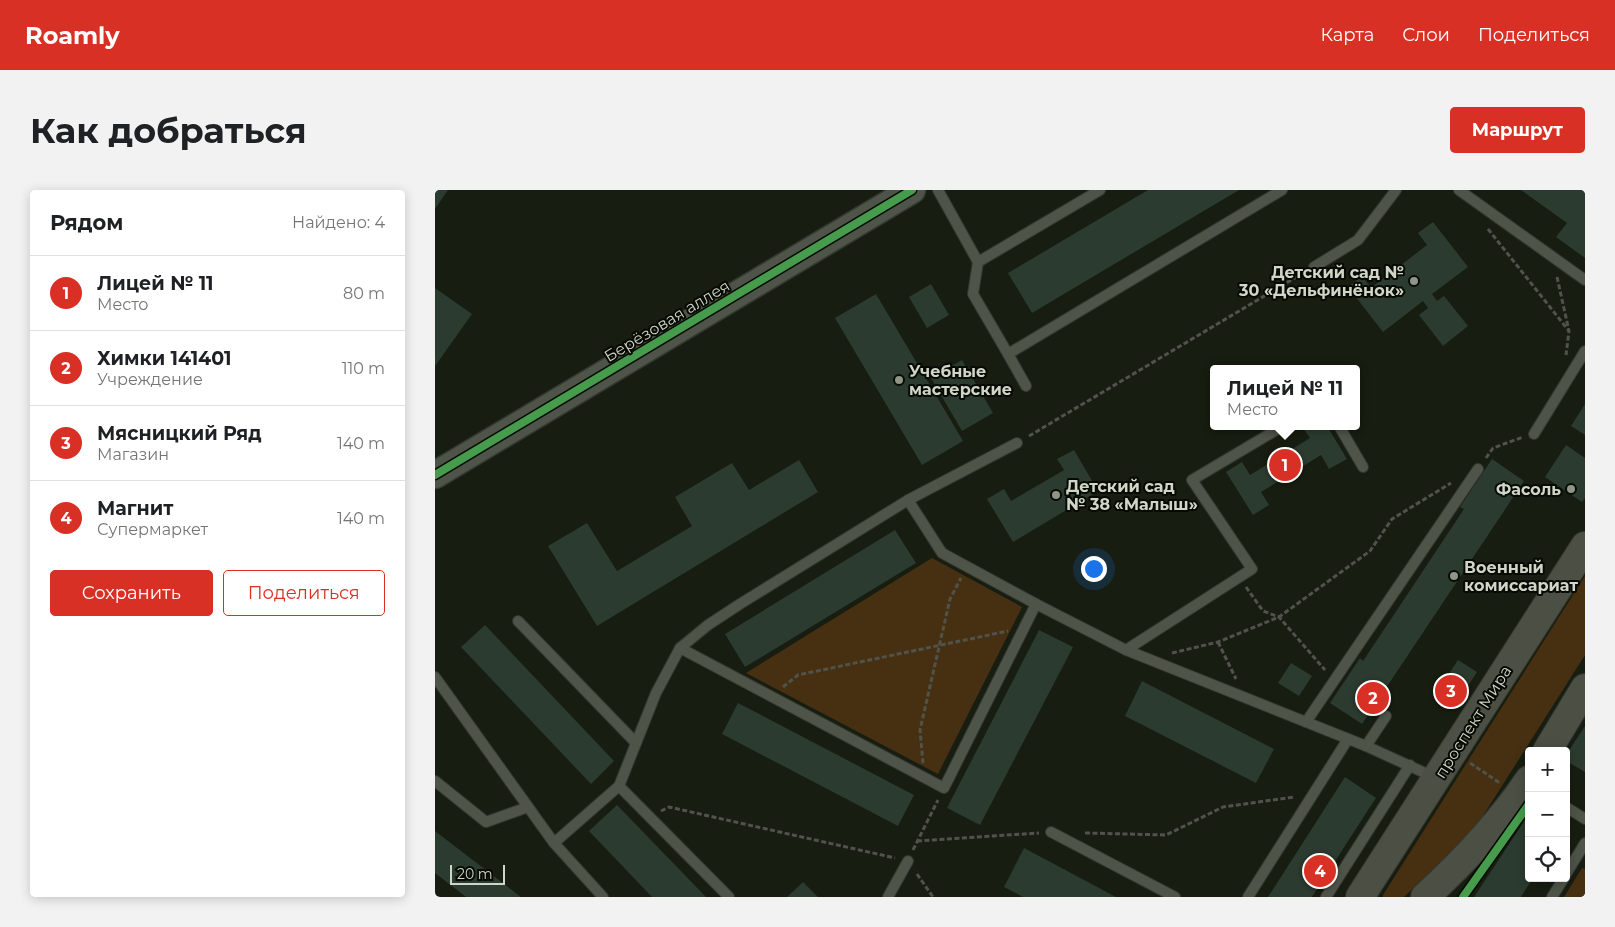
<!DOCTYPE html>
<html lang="ru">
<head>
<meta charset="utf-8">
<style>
  :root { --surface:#fff; --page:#f2f2f2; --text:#202124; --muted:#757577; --line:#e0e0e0; --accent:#d93025 }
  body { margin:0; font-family:Montserrat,sans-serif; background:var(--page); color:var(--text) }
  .controls { position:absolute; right:15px; bottom:15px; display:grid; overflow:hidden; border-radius:5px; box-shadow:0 2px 12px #0003 }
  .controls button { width:45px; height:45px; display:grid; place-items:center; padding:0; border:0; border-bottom:1px solid var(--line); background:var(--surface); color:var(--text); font:25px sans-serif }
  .scale { position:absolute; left:15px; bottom:12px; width:55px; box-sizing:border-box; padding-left:5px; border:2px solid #cfd6c7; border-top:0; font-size:14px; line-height:18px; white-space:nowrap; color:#cfd6c7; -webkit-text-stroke:4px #060a03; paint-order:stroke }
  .you { position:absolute; left:658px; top:378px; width:18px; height:18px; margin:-12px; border:4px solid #fff; border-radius:50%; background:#1a73e8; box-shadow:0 0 0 8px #1a73e833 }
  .badge { display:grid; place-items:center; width:32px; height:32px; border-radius:50%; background:var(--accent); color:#fff; font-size:16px; font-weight:700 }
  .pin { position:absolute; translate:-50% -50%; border:2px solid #fff; box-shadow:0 1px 5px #0006 }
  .popup { position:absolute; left:775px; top:175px; width:150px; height:65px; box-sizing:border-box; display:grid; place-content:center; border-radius:5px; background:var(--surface); filter:drop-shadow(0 1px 4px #0005); font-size:16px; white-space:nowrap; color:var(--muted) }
  .popup b { font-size:19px; color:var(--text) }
  .popup::after { content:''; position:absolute; left:50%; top:100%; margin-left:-10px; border:10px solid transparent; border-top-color:var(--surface) }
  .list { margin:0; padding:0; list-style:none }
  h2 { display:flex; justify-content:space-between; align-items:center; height:65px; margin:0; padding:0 20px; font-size:21px }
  h2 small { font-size:16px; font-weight:400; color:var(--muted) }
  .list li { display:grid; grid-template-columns:32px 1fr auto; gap:15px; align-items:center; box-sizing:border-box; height:75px; padding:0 20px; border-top:1px solid var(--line) }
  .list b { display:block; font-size:19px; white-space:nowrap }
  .list p { margin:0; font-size:16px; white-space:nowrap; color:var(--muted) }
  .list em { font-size:16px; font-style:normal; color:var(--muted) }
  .actions { display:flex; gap:10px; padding:15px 20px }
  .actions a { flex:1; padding:11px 0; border:1px solid var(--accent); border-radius:5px; text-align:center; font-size:18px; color:var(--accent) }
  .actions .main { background:var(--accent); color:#fff }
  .icon { flex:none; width:28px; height:28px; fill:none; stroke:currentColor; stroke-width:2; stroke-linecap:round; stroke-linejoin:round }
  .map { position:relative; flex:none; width:1150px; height:707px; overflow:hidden; border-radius:5px }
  header { display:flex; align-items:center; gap:30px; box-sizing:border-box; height:70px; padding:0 25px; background:var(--accent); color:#fff }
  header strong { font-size:24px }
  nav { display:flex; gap:28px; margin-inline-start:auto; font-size:18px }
  .intro { display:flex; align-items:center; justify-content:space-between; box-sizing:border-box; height:120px; padding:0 30px }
  h1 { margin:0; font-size:35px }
  .button { padding:12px 22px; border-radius:5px; background:var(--accent); color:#fff; font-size:18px; font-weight:700 }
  main { display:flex; gap:30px; padding:0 30px }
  aside { flex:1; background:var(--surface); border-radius:5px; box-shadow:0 2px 12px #0003 }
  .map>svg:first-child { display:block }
</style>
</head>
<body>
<header>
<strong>Roamly</strong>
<nav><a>Карта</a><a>Слои</a><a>Поделиться</a></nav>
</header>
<div class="intro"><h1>Как добраться</h1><a class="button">Маршрут</a></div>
<main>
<aside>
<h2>Рядом<small>Найдено: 4</small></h2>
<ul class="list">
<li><span class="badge">1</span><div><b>Лицей № 11</b><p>Место</p></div><em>80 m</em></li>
<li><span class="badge">2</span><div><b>Химки 141401</b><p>Учреждение</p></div><em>110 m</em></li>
<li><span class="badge">3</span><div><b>Мясницкий Ряд</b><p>Магазин</p></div><em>140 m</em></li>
<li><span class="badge">4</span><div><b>Магнит</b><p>Супермаркет</p></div><em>140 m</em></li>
</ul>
<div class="actions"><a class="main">Сохранить</a><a>Поделиться</a></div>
</aside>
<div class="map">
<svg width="1150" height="707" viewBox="0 0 1150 707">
  <rect width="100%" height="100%" fill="#171d10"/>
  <!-- green -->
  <g fill="#473012">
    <polygon points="497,368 587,417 503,584 311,483"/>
    <polygon points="1150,386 1150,465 1046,629 1027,652 969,707 948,707 948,705"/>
    <polygon points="1147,678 1150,679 1150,707 1129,707"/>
  </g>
  <!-- building -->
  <g fill="#2b3b2f">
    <polygon points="0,0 13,0 0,19"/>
    <polygon points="713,0 804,0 597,123 573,83"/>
    <polygon points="1086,0 1150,0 1150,68 1121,47 1132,33"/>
    <polygon points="998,32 1033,77 997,104 1002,111 1009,106 1033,136 1008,156 984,125 993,118 988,111 948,142 913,97 927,86 936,98 992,55 983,43"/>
    <polygon points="496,94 514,125 492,138 474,107"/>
    <polygon points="0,98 37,124 0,176"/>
    <polygon points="441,104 528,251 487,275 400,128"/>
    <polygon points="527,170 558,223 527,241 496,188"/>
    <polygon points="1150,214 1150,245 1136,236"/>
    <polygon points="871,236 892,236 912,269 894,279 886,265 826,302 834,315 818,325 791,282 807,272 815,285 875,248 868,238"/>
    <polygon points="1131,255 1150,268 1150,308 1147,312 1110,287"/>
    <polygon points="639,260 663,301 578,352 552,309 569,299 576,311 629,280 622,269"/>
    <polygon points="1057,269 1089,291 927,534 895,513 925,468 928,471 966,414 1029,319 1025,317"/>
    <polygon points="364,270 383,302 162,436 113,356 152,333 182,381 257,336 240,307 297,273 314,300"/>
    <polygon points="460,340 481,373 310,477 290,444"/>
    <polygon points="50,435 179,571 156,594 26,457"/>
    <polygon points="604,440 638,457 545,635 512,618"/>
    <polygon points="1023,470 1042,482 1020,516 1001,503"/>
    <polygon points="856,473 877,486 864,506 843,493"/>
    <polygon points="707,491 839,559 821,593 690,526"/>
    <polygon points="303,513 479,605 463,636 287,544"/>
    <polygon points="1150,536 1150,582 1131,571 1131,565"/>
    <polygon points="910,587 941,608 935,617 877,707 833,707"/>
    <polygon points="182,615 271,707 217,707 154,641"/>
    <polygon points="1094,624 1094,688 1098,688 1086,707 1039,707"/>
    <polygon points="0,641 86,707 31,707 0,683"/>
    <polygon points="589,658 681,707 588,707 569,697"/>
    <polygon points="368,692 383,707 352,707"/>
  </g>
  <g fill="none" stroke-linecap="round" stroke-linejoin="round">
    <defs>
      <g id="service">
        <polyline points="503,0 543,72 665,0"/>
        <polyline points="1024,0 1150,90"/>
        <polyline points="543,72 538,104 573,164"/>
        <polyline points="879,77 923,50 961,0"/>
        <polyline points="591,196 573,164 847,0"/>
        <polyline points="904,236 928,277"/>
        <polyline points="1099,244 1150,161"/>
        <polyline points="473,310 507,363 601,414 691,460 931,556 1001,588"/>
        <polyline points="83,431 201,553"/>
        <polyline points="245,458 509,598 601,414"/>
        <polyline points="691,460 817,379 757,290 848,236"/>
        <polyline points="0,487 119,653 168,707"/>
        <polyline points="871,532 1043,279"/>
        <polyline points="931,556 951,526"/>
        <polyline points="0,591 51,632 93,617"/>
        <polyline points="184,596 294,707"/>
        <polyline points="1131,617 1150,629"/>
        <polyline points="616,642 740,707"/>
        <polyline points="119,653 184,596 221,503 245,458 273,435 305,414 473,310 582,253"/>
        <polyline points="1131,684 1150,653"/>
        <polyline points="453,707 473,671"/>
        <polyline points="813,707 913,549"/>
        <polyline points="891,707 975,575"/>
        <polyline points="1117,707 1129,688"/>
      </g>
      <polyline id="tertiary" points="0,285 477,0"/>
      <g id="secondary">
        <polyline points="1112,561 1150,498"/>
        <polyline points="925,707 1150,356"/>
        <path d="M990 707C1028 672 1065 633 1094 590"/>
      </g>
    </defs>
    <!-- service casing -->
    <use href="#service" stroke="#34382f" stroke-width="12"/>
    <!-- tertiary casing -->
    <use href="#tertiary" stroke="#34382f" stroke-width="29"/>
    <!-- secondary casing -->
    <use href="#secondary" stroke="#34382f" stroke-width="30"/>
    <!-- path -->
    <g stroke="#4f534a" stroke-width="3" stroke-dasharray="5 2.5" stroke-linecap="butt">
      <polyline points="1053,39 1134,141"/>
      <polyline points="1122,87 1134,141 1131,165"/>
      <polyline points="594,246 868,83"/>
      <polyline points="1051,268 1058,258 1088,247"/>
      <polyline points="811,397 828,421 844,427 890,480"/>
      <polyline points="783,452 801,489"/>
      <polyline points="737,463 783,452 844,427 935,361 957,329 1016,293"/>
      <polyline points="348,497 363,485 573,441"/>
      <polyline points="488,573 485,540 515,409 526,388"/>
      <polyline points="1035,573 1065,593"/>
      <polyline points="226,621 234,617 460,668"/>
      <polyline points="650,643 731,645 788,617 859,607"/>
      <polyline points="482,651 604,643"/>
      <polyline points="478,660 503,610"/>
      <polyline points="482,684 498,707"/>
    </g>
    <!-- service -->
    <use href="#service" stroke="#4e5448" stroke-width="10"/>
    <!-- tertiary -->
    <use href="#tertiary" stroke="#4e5448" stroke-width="26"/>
    <!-- secondary -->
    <use href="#secondary" stroke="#4c5044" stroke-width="28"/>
    <defs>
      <g id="cycleway">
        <polyline points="0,285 477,0"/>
        <polyline points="1028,707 1094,614"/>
      </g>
    </defs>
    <!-- cycleway casing -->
    <use href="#cycleway" stroke="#060a03" stroke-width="11"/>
    <!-- cycleway -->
    <use href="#cycleway" stroke="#469c4c" stroke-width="8"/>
  </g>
  <!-- markers -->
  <g fill="#8f9587" stroke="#060a03" stroke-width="2">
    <circle cx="979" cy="91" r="5"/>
    <circle cx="464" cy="190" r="5"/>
    <circle cx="1136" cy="299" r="5"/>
    <circle cx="621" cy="305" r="5"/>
    <circle cx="1019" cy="386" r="5"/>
  </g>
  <g text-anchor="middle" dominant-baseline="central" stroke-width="4" stroke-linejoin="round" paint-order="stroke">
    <!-- poi labels -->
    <g font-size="16" font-weight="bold" fill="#cfd6c7" stroke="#060a03" text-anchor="start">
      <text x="969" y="82" text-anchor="end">Детский сад №<tspan x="969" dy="18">30 «Дельфинёнок»</tspan></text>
      <text x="474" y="181">Учебные<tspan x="474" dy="18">мастерские</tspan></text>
      <text x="631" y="296">Детский сад<tspan x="631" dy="18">№ 38 «Малыш»</tspan></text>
      <text x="1126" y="299" text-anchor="end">Фасоль</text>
      <text x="1029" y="377">Военный<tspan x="1029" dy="18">комиссариат</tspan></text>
    </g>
    <!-- street labels -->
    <g font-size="16" fill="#cfd6c7" stroke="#060a03">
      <text transform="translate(232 131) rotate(-31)">Берёзовая аллея</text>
      <text transform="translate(1038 532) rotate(-58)">проспект Мира</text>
    </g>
  </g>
</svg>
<div class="controls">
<button>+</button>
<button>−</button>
<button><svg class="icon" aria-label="locate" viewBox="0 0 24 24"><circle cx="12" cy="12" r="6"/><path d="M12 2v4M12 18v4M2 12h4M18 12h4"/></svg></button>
</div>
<div class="scale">20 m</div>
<div class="you"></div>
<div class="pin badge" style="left:850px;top:275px">1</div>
<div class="popup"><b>Лицей № 11</b>Место</div>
<div class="pin badge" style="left:938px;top:508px">2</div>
<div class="pin badge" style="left:1016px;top:501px">3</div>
<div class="pin badge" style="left:885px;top:681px">4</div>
</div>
</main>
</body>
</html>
